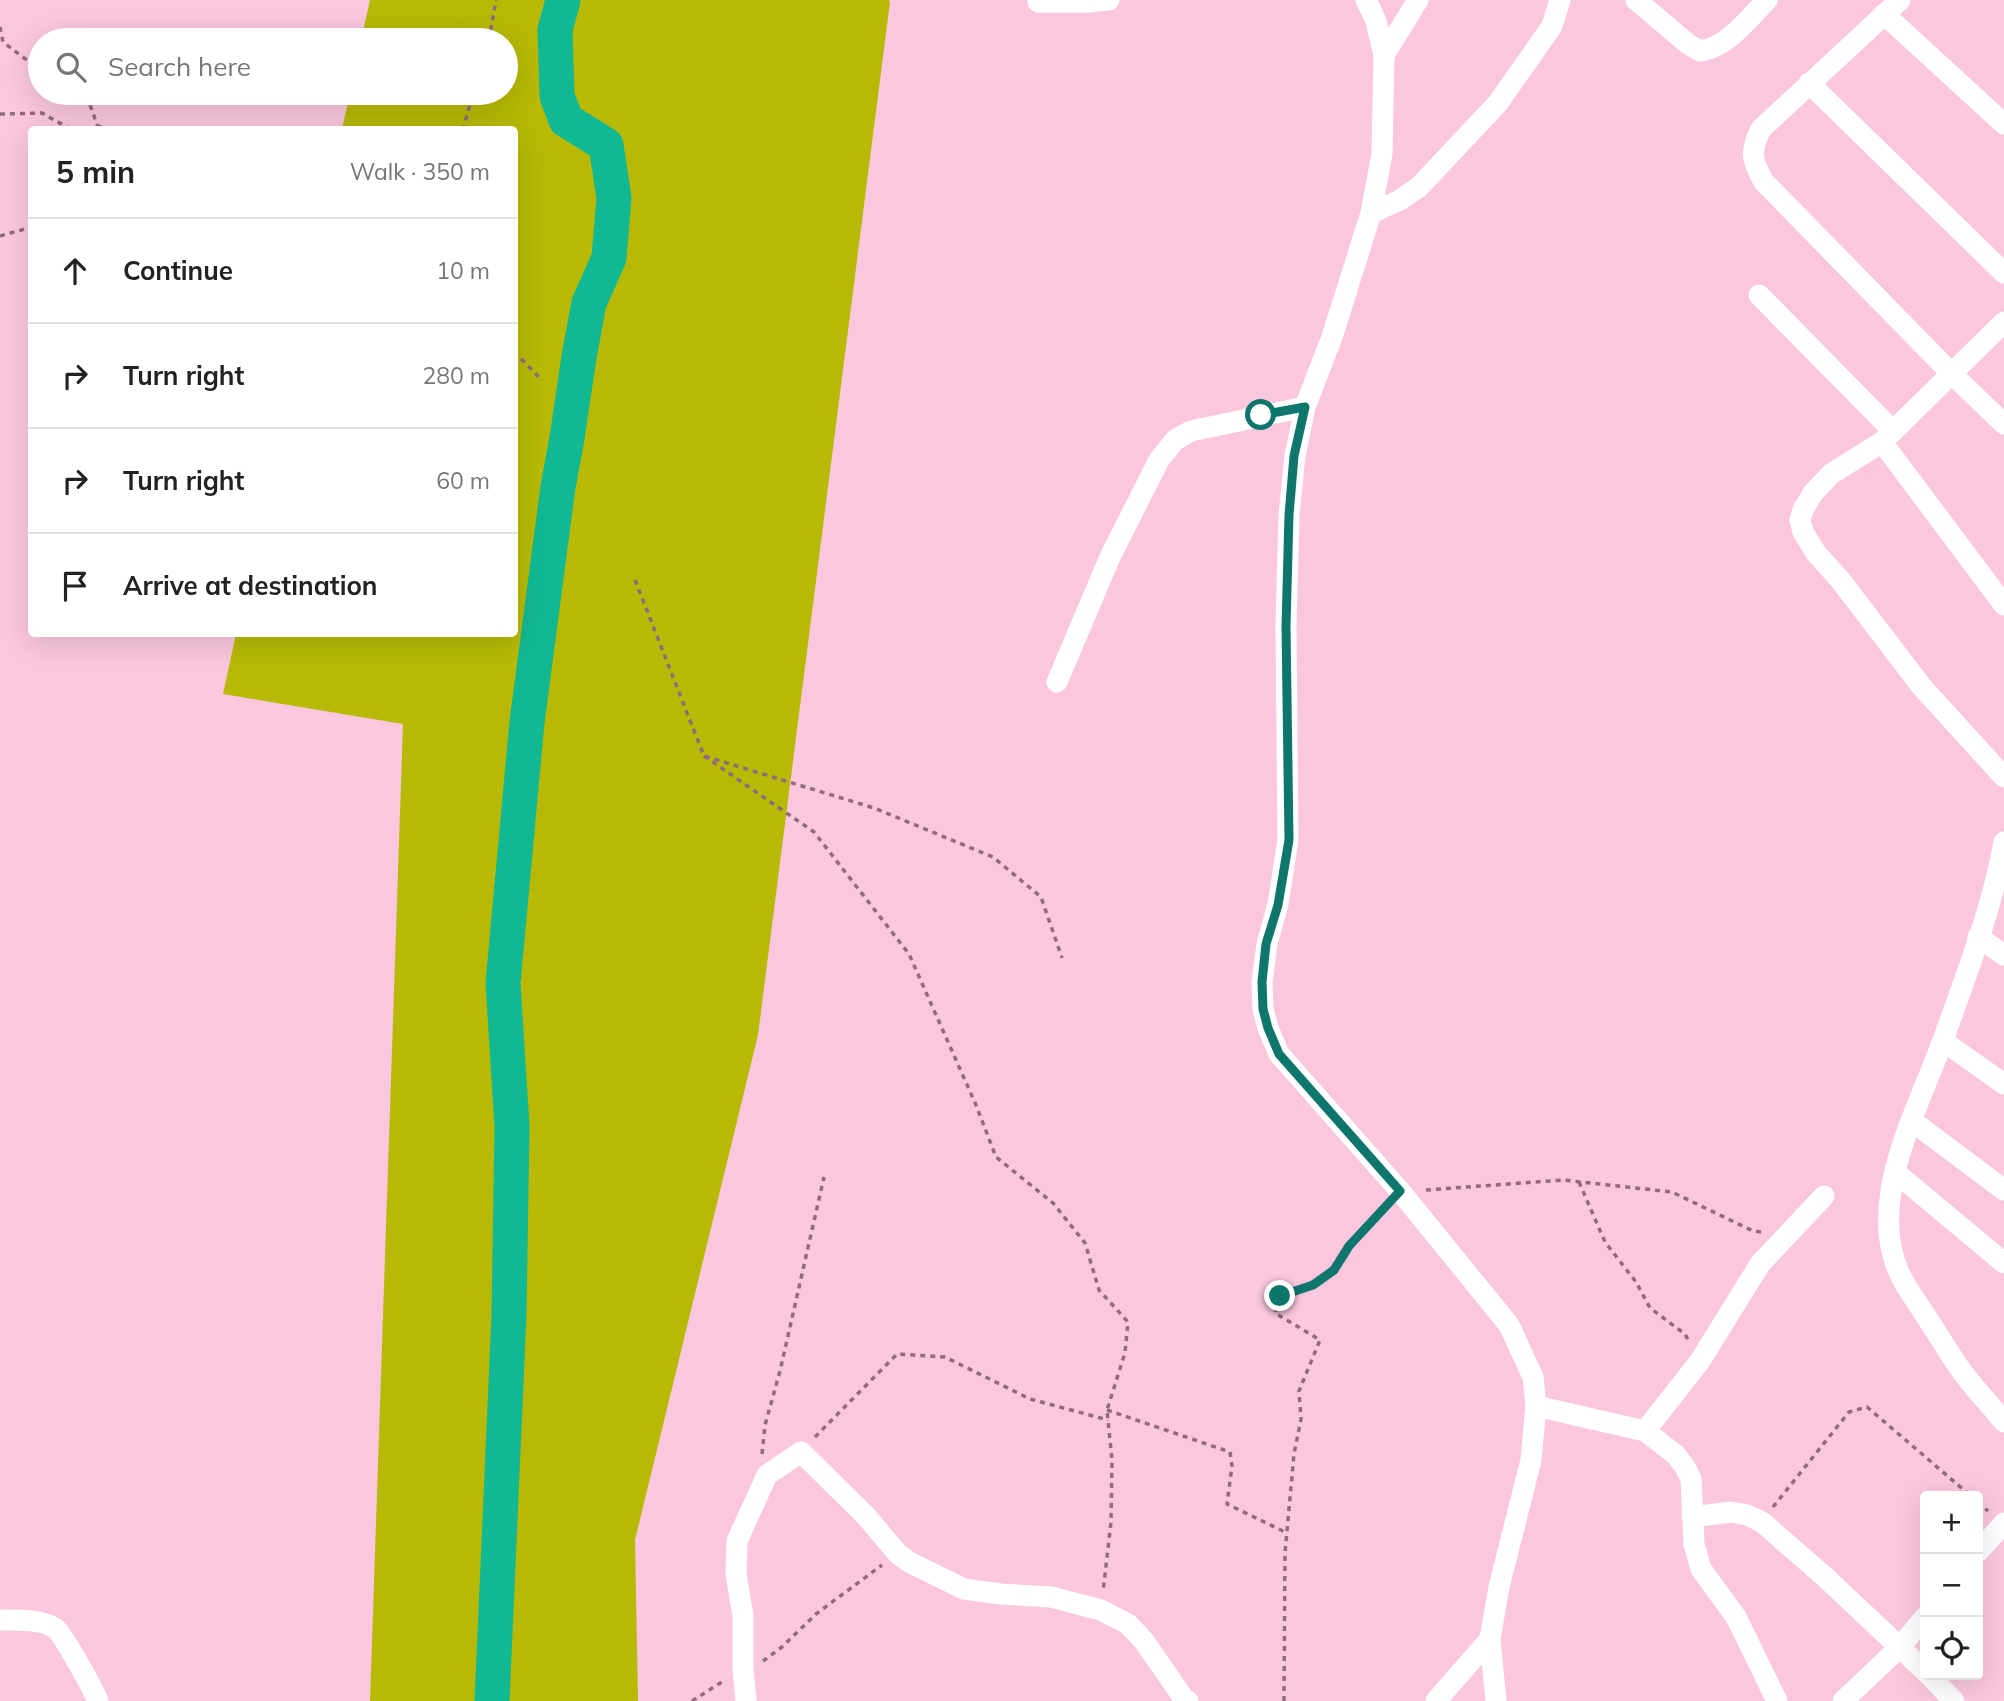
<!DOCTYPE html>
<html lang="en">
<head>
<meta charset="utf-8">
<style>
  :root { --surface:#fff; --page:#f6f6f6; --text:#222; --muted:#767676; --line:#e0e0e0 }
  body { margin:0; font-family:Mulish,sans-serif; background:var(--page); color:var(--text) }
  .controls { position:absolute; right:21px; bottom:21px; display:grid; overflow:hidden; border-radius:7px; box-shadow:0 7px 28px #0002 }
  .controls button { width:63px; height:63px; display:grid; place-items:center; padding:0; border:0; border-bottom:2px solid var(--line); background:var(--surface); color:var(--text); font:35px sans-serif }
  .stop { position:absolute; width:21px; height:21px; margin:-16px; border:5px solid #0f766e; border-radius:50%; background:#fff }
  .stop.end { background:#0f766e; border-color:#fff; box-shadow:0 2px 7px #0008 }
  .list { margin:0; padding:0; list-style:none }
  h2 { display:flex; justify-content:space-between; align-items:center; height:91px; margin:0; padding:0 28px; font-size:30px }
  h2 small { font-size:23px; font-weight:400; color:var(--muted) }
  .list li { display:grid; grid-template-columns:46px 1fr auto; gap:21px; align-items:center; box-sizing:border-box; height:105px; padding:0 28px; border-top:2px solid var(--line) }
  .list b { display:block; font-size:26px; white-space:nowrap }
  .list em { font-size:23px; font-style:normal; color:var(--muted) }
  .icon { flex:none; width:38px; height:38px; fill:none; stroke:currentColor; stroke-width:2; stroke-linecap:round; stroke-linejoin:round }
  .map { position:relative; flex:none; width:2004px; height:1701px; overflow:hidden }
  .search { position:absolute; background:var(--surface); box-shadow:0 7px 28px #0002; left:28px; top:28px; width:490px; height:77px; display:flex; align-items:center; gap:18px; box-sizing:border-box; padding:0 24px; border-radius:38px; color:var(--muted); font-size:26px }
  .panel { position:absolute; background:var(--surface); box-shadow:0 7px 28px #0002; left:28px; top:126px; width:490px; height:511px; border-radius:7px }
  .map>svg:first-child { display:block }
</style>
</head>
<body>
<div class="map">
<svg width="2004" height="1701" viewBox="0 0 2004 1701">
  <rect width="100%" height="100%" fill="#fac7de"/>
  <!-- grass -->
  <polygon fill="#b7b905" points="370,0 889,0 890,2 758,1035 635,1540 638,1701 370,1701 403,724 223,694 236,634 514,634 514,130 342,129 350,93 506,93 506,40 361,40"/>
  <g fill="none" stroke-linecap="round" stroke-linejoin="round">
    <!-- river -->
    <polyline stroke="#11b992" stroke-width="35" points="492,1701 509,1315 512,1126 503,983 527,722 558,487 567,438 579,357 589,303 609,258 614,198 606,145 566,120 557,96 555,30 563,0"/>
    <!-- path -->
    <g stroke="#926a7d" stroke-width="3.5" stroke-dasharray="5 5" stroke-linecap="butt">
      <polyline points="0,27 3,42 40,70"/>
      <polyline points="489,40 496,0"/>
      <polyline points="75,93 89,102 99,130"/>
      <polyline points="0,114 42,113 72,130"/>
      <polyline points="98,126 109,130"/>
      <polyline points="463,130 473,93"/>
      <polyline points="0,236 32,227"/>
      <polyline points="514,352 542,380"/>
      <polyline points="635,580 704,756 874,808 993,857 1041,897 1062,958"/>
      <polyline points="704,756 814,832 909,954 976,1105 996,1157 1053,1203 1085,1243 1099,1290 1128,1322 1125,1353 1107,1410 1112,1460 1111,1522 1103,1592"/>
      <polyline points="1579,1182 1605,1242 1636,1282 1650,1308 1685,1334 1689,1342"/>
      <polyline points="1426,1190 1563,1180 1672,1192 1753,1231 1762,1232"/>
      <polyline points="1107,1410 1230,1452 1232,1466 1227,1504 1287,1533"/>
      <polyline points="815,1437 897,1354 945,1357 1030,1399 1108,1420"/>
      <polyline points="762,1454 765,1425 780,1371 824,1177"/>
      <polyline points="1978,1502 1988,1511"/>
      <polyline points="1773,1507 1849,1412 1867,1407 1971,1496"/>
      <polyline points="763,1661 782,1647 816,1614 882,1565"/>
      <polyline points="692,1701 725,1680"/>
      <polyline points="1284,1701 1285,1553 1294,1454 1301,1419 1299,1391 1320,1340 1275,1313 1280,1296 1313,1285 1333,1270 1349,1246 1386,1206"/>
    </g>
    <!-- minor -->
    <g stroke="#fff" stroke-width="21">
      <polyline points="1366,0 1376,21 1384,55 1382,154 1371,213 1332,337 1305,407 1295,456 1289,515 1286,626 1288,840 1278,904 1267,944 1262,982 1263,1009 1268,1028 1279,1054 1400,1191 1509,1325 1533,1377 1536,1406 1531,1460 1499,1587 1490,1639 1496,1701"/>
      <path d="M1636 0 1688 44 1700 51C1728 47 1748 19 1767 0"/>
      <path d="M1900 0 1761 129C1749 152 1752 161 1764 182L1952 374 2004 424"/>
      <polyline points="1038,2 1089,2 1109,0"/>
      <polyline points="1884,14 2004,124"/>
      <polyline points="1384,55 1418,0"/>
      <polyline points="1809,83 2004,273"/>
      <polyline points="1371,213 1400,200 1419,187 1498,103 1552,26 1560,0"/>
      <polyline points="1759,295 1893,431"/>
      <polyline points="2004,322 1882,442 2004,605"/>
      <polyline points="1882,442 1831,474 1813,493 1803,510 1800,520 1803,532 1816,553 1841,581 1922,687 2004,777"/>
      <polyline points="1057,682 1110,557 1159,460 1175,440 1191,431 1305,407"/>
      <path d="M2004 842C1992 909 1966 976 1943 1040 1920 1104 1874 1186 1893 1255 1898 1277 1913 1296 1925 1315 1938 1334 1950 1355 1963 1373 1976 1390 1991 1406 2004 1422"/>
      <polyline points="1978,937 2004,955"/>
      <polyline points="1943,1041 2004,1084"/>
      <polyline points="1912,1121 2004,1190"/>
      <polyline points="1895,1172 2004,1263"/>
      <polyline points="1536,1406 1645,1431 1676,1455 1685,1467 1691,1479 1694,1544 1701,1569 1736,1617 1777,1701"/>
      <polyline points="1645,1431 1700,1361 1760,1264 1824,1196"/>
      <polyline points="1692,1517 1731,1512 1747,1515 1762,1522 1825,1577 1925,1671"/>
      <polyline points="1978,1552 2004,1523"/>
      <path d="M0 1620C17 1620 41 1619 55 1628 63 1634 93 1689 98 1701"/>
      <polyline points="1929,1675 1954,1701"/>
      <polyline points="746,1701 743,1669 743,1616 736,1574 737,1541 767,1475 801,1452 866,1516 898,1554 909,1562 964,1589 1001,1594 1051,1597 1101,1610 1128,1624 1144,1641 1184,1699 1188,1701"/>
      <polyline points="1436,1701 1490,1639"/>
      <polyline points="1843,1701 1900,1647 1925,1617"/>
    </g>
  </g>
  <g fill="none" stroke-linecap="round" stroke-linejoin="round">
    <!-- route -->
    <polyline stroke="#0f766e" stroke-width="9" points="1261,415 1305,407 1294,456 1289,515 1286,626 1289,840 1278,905 1266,944 1262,982 1263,1009 1268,1028 1279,1054 1400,1191 1349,1246 1334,1270 1313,1285 1280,1296"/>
  </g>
</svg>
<div class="controls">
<button>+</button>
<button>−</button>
<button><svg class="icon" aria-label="locate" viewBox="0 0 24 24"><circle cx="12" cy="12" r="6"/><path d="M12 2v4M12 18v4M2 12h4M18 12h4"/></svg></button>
</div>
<div class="stop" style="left:1261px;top:415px"></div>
<div class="stop end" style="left:1280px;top:1296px"></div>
<div class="search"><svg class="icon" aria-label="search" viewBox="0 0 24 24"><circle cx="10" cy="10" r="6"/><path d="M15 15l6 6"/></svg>Search here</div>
<section class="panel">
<h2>5 min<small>Walk · 350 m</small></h2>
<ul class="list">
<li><svg class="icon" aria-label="ahead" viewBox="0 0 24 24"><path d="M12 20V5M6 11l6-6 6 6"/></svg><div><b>Continue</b></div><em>10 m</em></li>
<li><svg class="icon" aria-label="right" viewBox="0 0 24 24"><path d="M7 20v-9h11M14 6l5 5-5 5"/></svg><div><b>Turn right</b></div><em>280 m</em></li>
<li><svg class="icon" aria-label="right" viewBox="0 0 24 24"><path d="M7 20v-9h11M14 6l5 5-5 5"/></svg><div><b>Turn right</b></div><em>60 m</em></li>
<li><svg class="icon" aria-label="arrive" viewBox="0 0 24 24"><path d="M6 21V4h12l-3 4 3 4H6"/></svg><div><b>Arrive at destination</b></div></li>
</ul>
</section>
</div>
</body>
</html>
